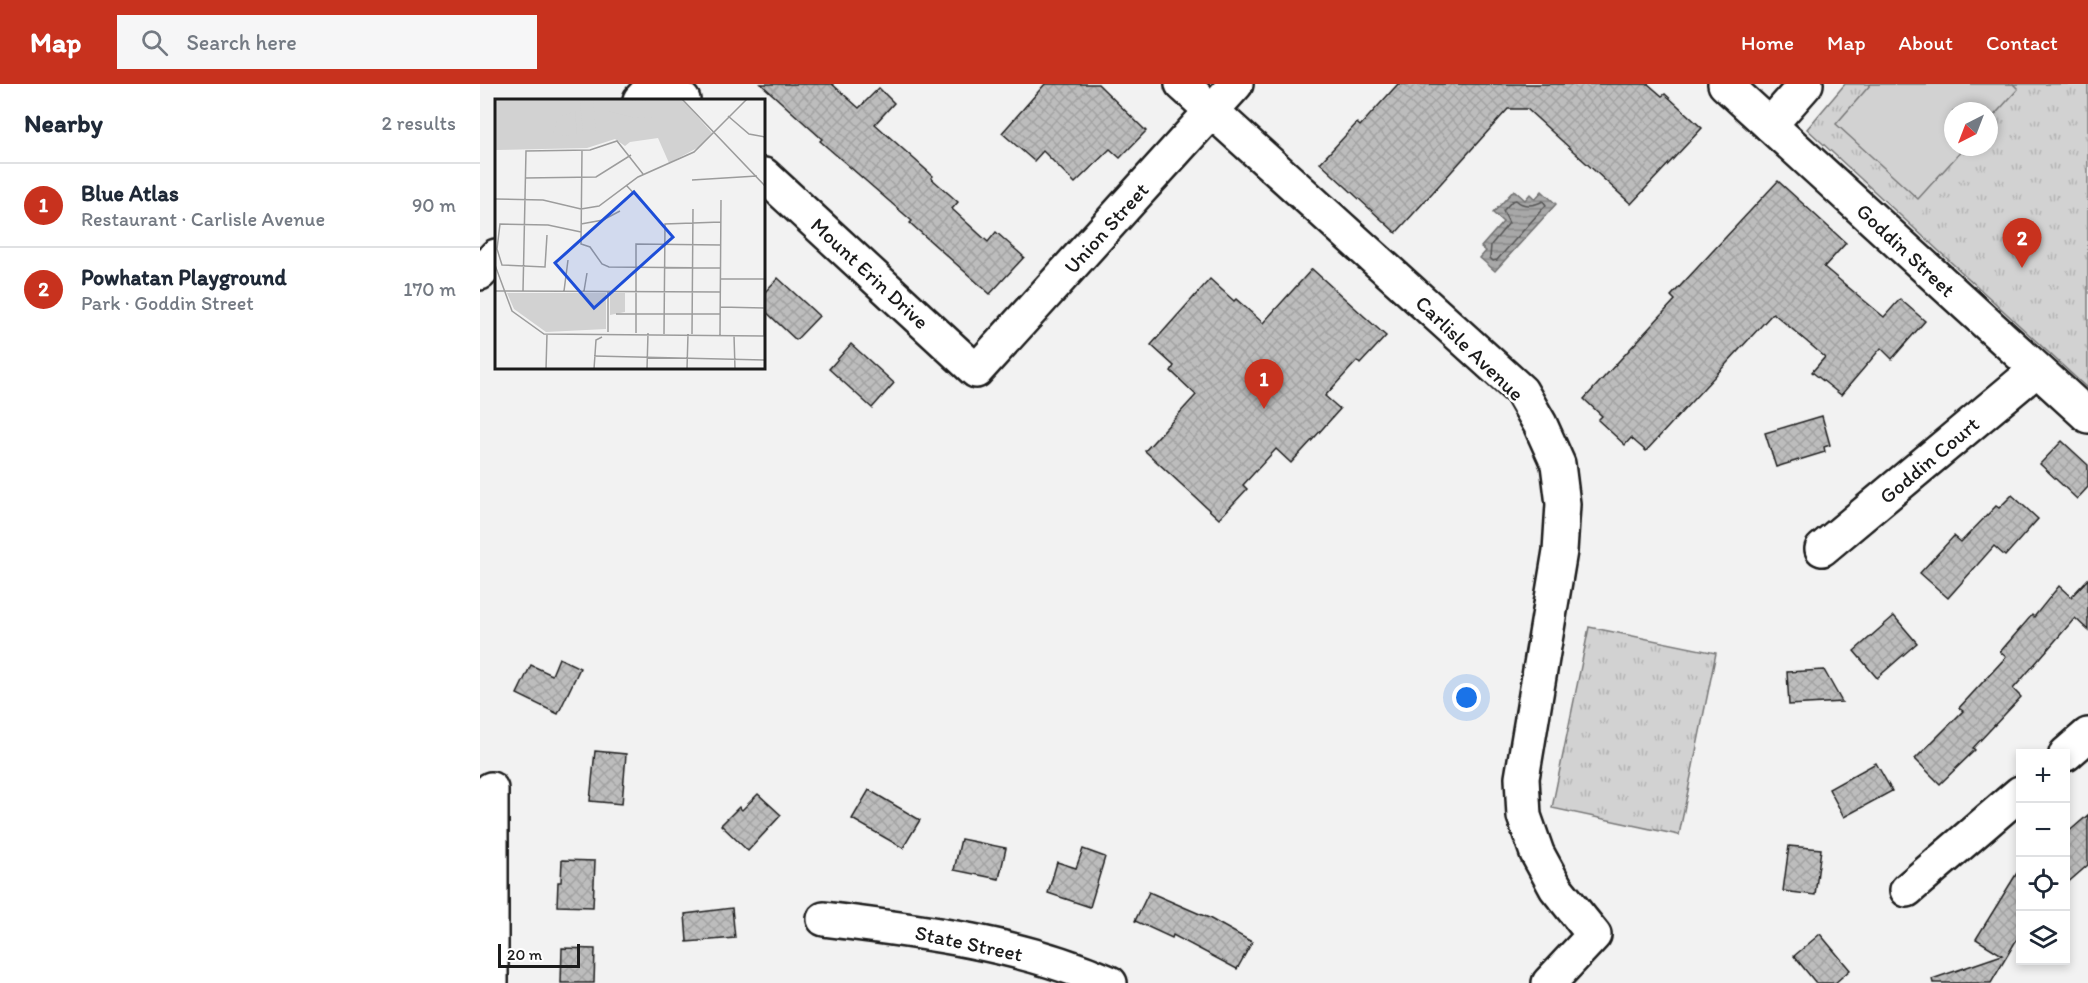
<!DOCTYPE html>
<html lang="en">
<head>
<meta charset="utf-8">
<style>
  :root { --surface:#fff; --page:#f6f6f7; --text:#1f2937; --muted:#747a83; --line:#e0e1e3; --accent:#c8321e }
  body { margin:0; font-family:Itim,sans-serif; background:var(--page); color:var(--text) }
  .controls { position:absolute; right:18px; bottom:18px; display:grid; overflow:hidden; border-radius:0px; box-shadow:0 3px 9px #0003 }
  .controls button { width:54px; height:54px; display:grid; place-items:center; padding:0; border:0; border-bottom:2px solid var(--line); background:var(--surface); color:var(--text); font:30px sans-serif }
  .compass { position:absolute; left:1464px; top:18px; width:54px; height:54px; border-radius:50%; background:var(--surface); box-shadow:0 3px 9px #0003; rotate:222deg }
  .scale { position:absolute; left:18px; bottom:15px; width:82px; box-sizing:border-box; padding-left:6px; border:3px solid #1c1c1c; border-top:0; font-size:16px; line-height:21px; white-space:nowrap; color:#1c1c1c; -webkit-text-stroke:4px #fff; paint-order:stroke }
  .you { position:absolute; left:987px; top:614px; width:21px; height:21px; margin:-15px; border:4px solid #fff; border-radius:50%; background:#1a73e8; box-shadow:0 0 0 9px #1a73e833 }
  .badge { display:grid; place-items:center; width:39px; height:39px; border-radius:50%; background:var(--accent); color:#fff; font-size:20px; font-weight:700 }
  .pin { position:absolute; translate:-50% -50px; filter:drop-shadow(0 2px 3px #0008) }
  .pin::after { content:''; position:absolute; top:32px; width:21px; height:18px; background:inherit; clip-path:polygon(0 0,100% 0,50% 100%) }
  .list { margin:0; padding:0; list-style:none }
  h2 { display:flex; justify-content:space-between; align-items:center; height:78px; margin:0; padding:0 24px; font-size:26px }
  h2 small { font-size:20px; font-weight:400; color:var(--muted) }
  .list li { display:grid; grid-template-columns:39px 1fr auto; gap:18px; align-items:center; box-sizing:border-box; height:84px; padding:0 24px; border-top:2px solid var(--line) }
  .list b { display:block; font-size:22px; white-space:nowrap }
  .list p { margin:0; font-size:20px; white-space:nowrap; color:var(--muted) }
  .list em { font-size:20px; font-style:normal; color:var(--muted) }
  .icon { flex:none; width:33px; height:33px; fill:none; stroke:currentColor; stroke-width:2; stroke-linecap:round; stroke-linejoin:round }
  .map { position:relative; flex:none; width:1608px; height:899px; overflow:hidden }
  header { display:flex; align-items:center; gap:36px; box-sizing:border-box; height:84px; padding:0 30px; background:var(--accent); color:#fff }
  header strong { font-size:28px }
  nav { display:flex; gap:33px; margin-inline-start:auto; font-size:21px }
  .search { width:420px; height:54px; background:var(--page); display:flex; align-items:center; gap:15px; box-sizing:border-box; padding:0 21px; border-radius:0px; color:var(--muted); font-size:22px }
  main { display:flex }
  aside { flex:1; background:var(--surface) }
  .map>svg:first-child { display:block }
</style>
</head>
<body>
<header>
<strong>Map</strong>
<div class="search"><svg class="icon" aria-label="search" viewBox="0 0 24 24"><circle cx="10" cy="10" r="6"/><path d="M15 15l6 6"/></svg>Search here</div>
<nav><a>Home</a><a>Map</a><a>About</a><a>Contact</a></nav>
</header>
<main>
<aside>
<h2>Nearby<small>2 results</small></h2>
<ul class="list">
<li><span class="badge">1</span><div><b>Blue Atlas</b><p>Restaurant · Carlisle Avenue</p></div><em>90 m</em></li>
<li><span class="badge">2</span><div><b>Powhatan Playground</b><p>Park · Goddin Street</p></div><em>170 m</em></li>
</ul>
</aside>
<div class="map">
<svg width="1608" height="899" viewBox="0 0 1608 899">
  <defs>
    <pattern id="park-tufts" width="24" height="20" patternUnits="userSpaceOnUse" patternTransform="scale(1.5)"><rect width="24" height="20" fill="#d2d2d2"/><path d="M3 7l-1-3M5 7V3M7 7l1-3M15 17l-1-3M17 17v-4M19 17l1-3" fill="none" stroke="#b4b4b4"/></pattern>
    <pattern id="water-rules" width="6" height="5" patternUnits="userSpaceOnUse" patternTransform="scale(1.5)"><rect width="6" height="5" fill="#a8a8a8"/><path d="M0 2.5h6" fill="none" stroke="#888"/></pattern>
    <pattern id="building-cross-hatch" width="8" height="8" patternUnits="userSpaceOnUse" patternTransform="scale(1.5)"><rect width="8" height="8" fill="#bdbdbd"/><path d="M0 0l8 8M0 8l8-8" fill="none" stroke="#a2a2a2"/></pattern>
  </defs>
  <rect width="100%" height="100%" fill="#f2f2f2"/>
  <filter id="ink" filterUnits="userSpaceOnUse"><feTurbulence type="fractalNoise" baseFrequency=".0167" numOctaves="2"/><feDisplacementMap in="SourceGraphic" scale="12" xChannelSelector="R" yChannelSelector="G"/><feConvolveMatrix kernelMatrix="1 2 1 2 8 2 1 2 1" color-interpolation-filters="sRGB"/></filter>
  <g filter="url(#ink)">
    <!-- park -->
    <g fill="url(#park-tufts)" stroke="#777" stroke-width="1.5" fill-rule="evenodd">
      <path d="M1365 0H1608V305L1327 45ZM1473 27H1509V63H1473Z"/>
      <polygon points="1109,543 1236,569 1199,751 1072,724"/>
    </g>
    <!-- pitch -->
    <polygon fill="#d2d2d2" stroke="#777" stroke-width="1.5" points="1391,0 1533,0 1538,5 1509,37 1509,27 1473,27 1473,63 1485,63 1438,115 1356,40"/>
    <!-- water -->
    <polygon fill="url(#water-rules)" stroke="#707070" stroke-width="1.5" points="1034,106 1045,116 1050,110 1055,115 1062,107 1076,120 1015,187 1000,174 1006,167 1001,163 1023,138 1013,129"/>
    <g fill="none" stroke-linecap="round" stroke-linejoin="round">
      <!-- shore -->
      <path stroke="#545454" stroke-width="1.5" d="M1036 116C1043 123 1054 122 1063 117L1066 121 1017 176 1013 177 1010 174 1011 161 1029 139 1023 127 1032 117Z"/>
    </g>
    <!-- building -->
    <g fill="url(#building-cross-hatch)" stroke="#1c1c1c" stroke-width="1.5">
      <polygon points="281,0 352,0 379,24 399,4 414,19 395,40 453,92 451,94 478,118 472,125 508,158 516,148 544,173 510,210 430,139 432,137 340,57 342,55"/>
      <polygon points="565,0 618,0 666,47 640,74 630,65 595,99 563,67 554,77 522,49"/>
      <polygon points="918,0 1168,0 1182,12 1185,10 1222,44 1151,120 1047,25 1028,25 916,149 840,79 877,39 880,42"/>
      <polygon points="1298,97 1366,159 1344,183 1404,233 1420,215 1445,237 1412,275 1401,264 1361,311 1332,288 1345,273 1293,229 1166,367 1151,354 1145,361 1118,336 1122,332 1104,315 1195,216 1191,212"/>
      <polygon points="832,185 906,252 880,280 877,277 845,312 860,325 835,353 811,379 796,365 763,401 767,405 739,435 665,367 716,311 691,287 694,282 671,261 730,195 754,217 756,215 783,239"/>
      <polygon points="298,194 339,232 316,256 284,226 284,209"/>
      <polygon points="371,260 414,299 392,324 349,285"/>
      <polygon points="1342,332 1350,361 1344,363 1345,368 1296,383 1285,349"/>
      <polygon points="1582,357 1608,381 1608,403 1597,415 1560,380"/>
      <polygon points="1532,411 1558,435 1525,472 1514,462 1468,514 1440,489 1474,452 1481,458 1516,422 1519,424"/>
      <polygon points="1608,495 1608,546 1595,534 1533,605 1541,613 1493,664 1495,666 1460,700 1435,675 1483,627 1479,624 1526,573 1520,568 1552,531 1554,533 1579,502 1591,513"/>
      <polygon points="1414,532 1437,559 1397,594 1374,567"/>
      <polygon points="79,574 100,584 78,630 37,610 51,581 72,591"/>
      <polygon points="1344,586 1362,618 1309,621 1307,588"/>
      <polygon points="115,667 146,670 142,720 110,717"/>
      <polygon points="1396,679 1412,707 1364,733 1349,705"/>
      <polygon points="389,706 440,736 423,764 372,735"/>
      <polygon points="278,710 301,731 268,767 241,741 259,723 262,726"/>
      <polygon points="1608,731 1608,781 1586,800 1586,750"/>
      <polygon points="481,755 526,764 519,795 474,786"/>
      <polygon points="1309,762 1341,765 1335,811 1303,807"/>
      <polygon points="603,765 625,773 610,823 568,809 577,778 596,784"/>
      <polygon points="82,776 115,777 113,823 77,822 78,798 81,798"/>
      <polygon points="1540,784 1540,850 1511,899 1453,899 1452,895 1522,871 1496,855"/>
      <polygon points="669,808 729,834 772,858 757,885 693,851 692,854 655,837"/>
      <polygon points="252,824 255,854 207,858 205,830"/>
      <polygon points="1340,850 1370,886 1355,899 1336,899 1314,872"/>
      <polygon points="82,864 115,865 114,899 81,899"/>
    </g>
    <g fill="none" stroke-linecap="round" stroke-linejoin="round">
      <defs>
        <g id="minor">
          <polyline points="185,0 203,16"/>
          <polyline points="702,0 1041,307 1060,340 1078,380 1083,420 1080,467 1042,694 1044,732 1057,769 1076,804 1114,851 1069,899"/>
          <polyline points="1245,0 1608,332"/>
          <polyline points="160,16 175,0"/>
          <polyline points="1290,41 1326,0"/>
          <polyline points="284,91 496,287 756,0"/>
          <polyline points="0,189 16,172"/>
          <polyline points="1342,465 1556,286"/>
          <polyline points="1586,670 1608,651"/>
          <polyline points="1427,806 1540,709"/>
          <path d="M344 835C441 847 540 859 630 899"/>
          <polyline points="11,899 11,705"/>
        </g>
      </defs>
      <!-- minor casing -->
      <use href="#minor" stroke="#1c1c1c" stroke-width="38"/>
      <!-- minor -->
      <use href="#minor" stroke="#fff" stroke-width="33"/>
    </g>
  </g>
  <g text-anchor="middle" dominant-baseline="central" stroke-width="5" stroke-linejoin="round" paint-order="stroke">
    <!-- street labels -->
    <g font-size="21" fill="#1c1c1c" stroke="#fff">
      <text transform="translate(626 144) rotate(-48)">Union Street</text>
      <text transform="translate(1426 166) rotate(43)">Goddin Street</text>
      <text transform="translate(390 189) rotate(43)">Mount Erin Drive</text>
      <text transform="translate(990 264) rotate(44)">Carlisle Avenue</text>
      <text transform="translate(1449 376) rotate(-40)">Goddin Court</text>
      <text transform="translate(489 859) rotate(12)">State Street</text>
    </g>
  </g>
  <!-- overview -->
  <g transform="translate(15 15)">
    <rect width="270" height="270" fill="#f2f2f2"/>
    <path d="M0 0H187L217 34 206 47 174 64 163 39 135 43 130 47 120 40 92 49 0 51ZM12 194H111V230L51 233 19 210ZM115 194H130V213L115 216Z" fill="#d2d2d2"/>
    <path d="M114 0 154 2 161 19 136 18 113 12ZM98 2 101 31 88 33 85 3ZM80 12 82 35 57 38 63 18Z" fill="#d2d2d2"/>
    <path fill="none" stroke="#9c9c9c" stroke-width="1.5" d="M187 0 270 87M233 17 254 35 270 38M87 51 86 145 95 148 107 165 114 168 226 169M30 79 101 78 136 56M197 81 262 77M131 86 147 103M0 100 48 101 86 110 104 107 143 78 199 53 252 0M86 125 108 121 125 112M52 136 50 168 7 166 2 150 5 125 53 126 86 133M0 166 17 212 49 235 270 237M226 180H270M0 192 226 193M28 192 31 52 95 51 122 42 148 75M69 192 73 161M89 192 92 174M113 193V233M225 208 270 209M121 215H225M141 234V145L226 146M169 235 170 125 226 123M197 235 198 110M225 236 226 101M239 236 240 270M269 237 270 146M99 257 270 261M51 270 52 235M99 270 101 241 107 238M152 270 153 234M192 270 193 235"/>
    <path fill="#1d4ed8" fill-opacity="0.15" stroke="#1d4ed8" stroke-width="3" d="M139 93 178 138 99 209 60 164Z"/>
    <rect width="270" height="270" fill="none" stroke="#1c1c1c" stroke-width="3"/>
  </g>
</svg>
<div class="controls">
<button>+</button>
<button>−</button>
<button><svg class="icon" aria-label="locate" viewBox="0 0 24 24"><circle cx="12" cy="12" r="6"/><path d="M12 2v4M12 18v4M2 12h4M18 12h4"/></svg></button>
<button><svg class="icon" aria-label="layers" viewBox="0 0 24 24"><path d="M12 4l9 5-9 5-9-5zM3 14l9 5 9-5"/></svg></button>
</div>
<svg class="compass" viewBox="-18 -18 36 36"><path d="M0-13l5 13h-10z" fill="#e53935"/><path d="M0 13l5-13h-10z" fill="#747a83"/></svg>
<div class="scale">20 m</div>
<div class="you"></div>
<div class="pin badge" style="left:784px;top:325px">1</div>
<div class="pin badge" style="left:1542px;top:184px">2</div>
</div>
</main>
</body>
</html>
